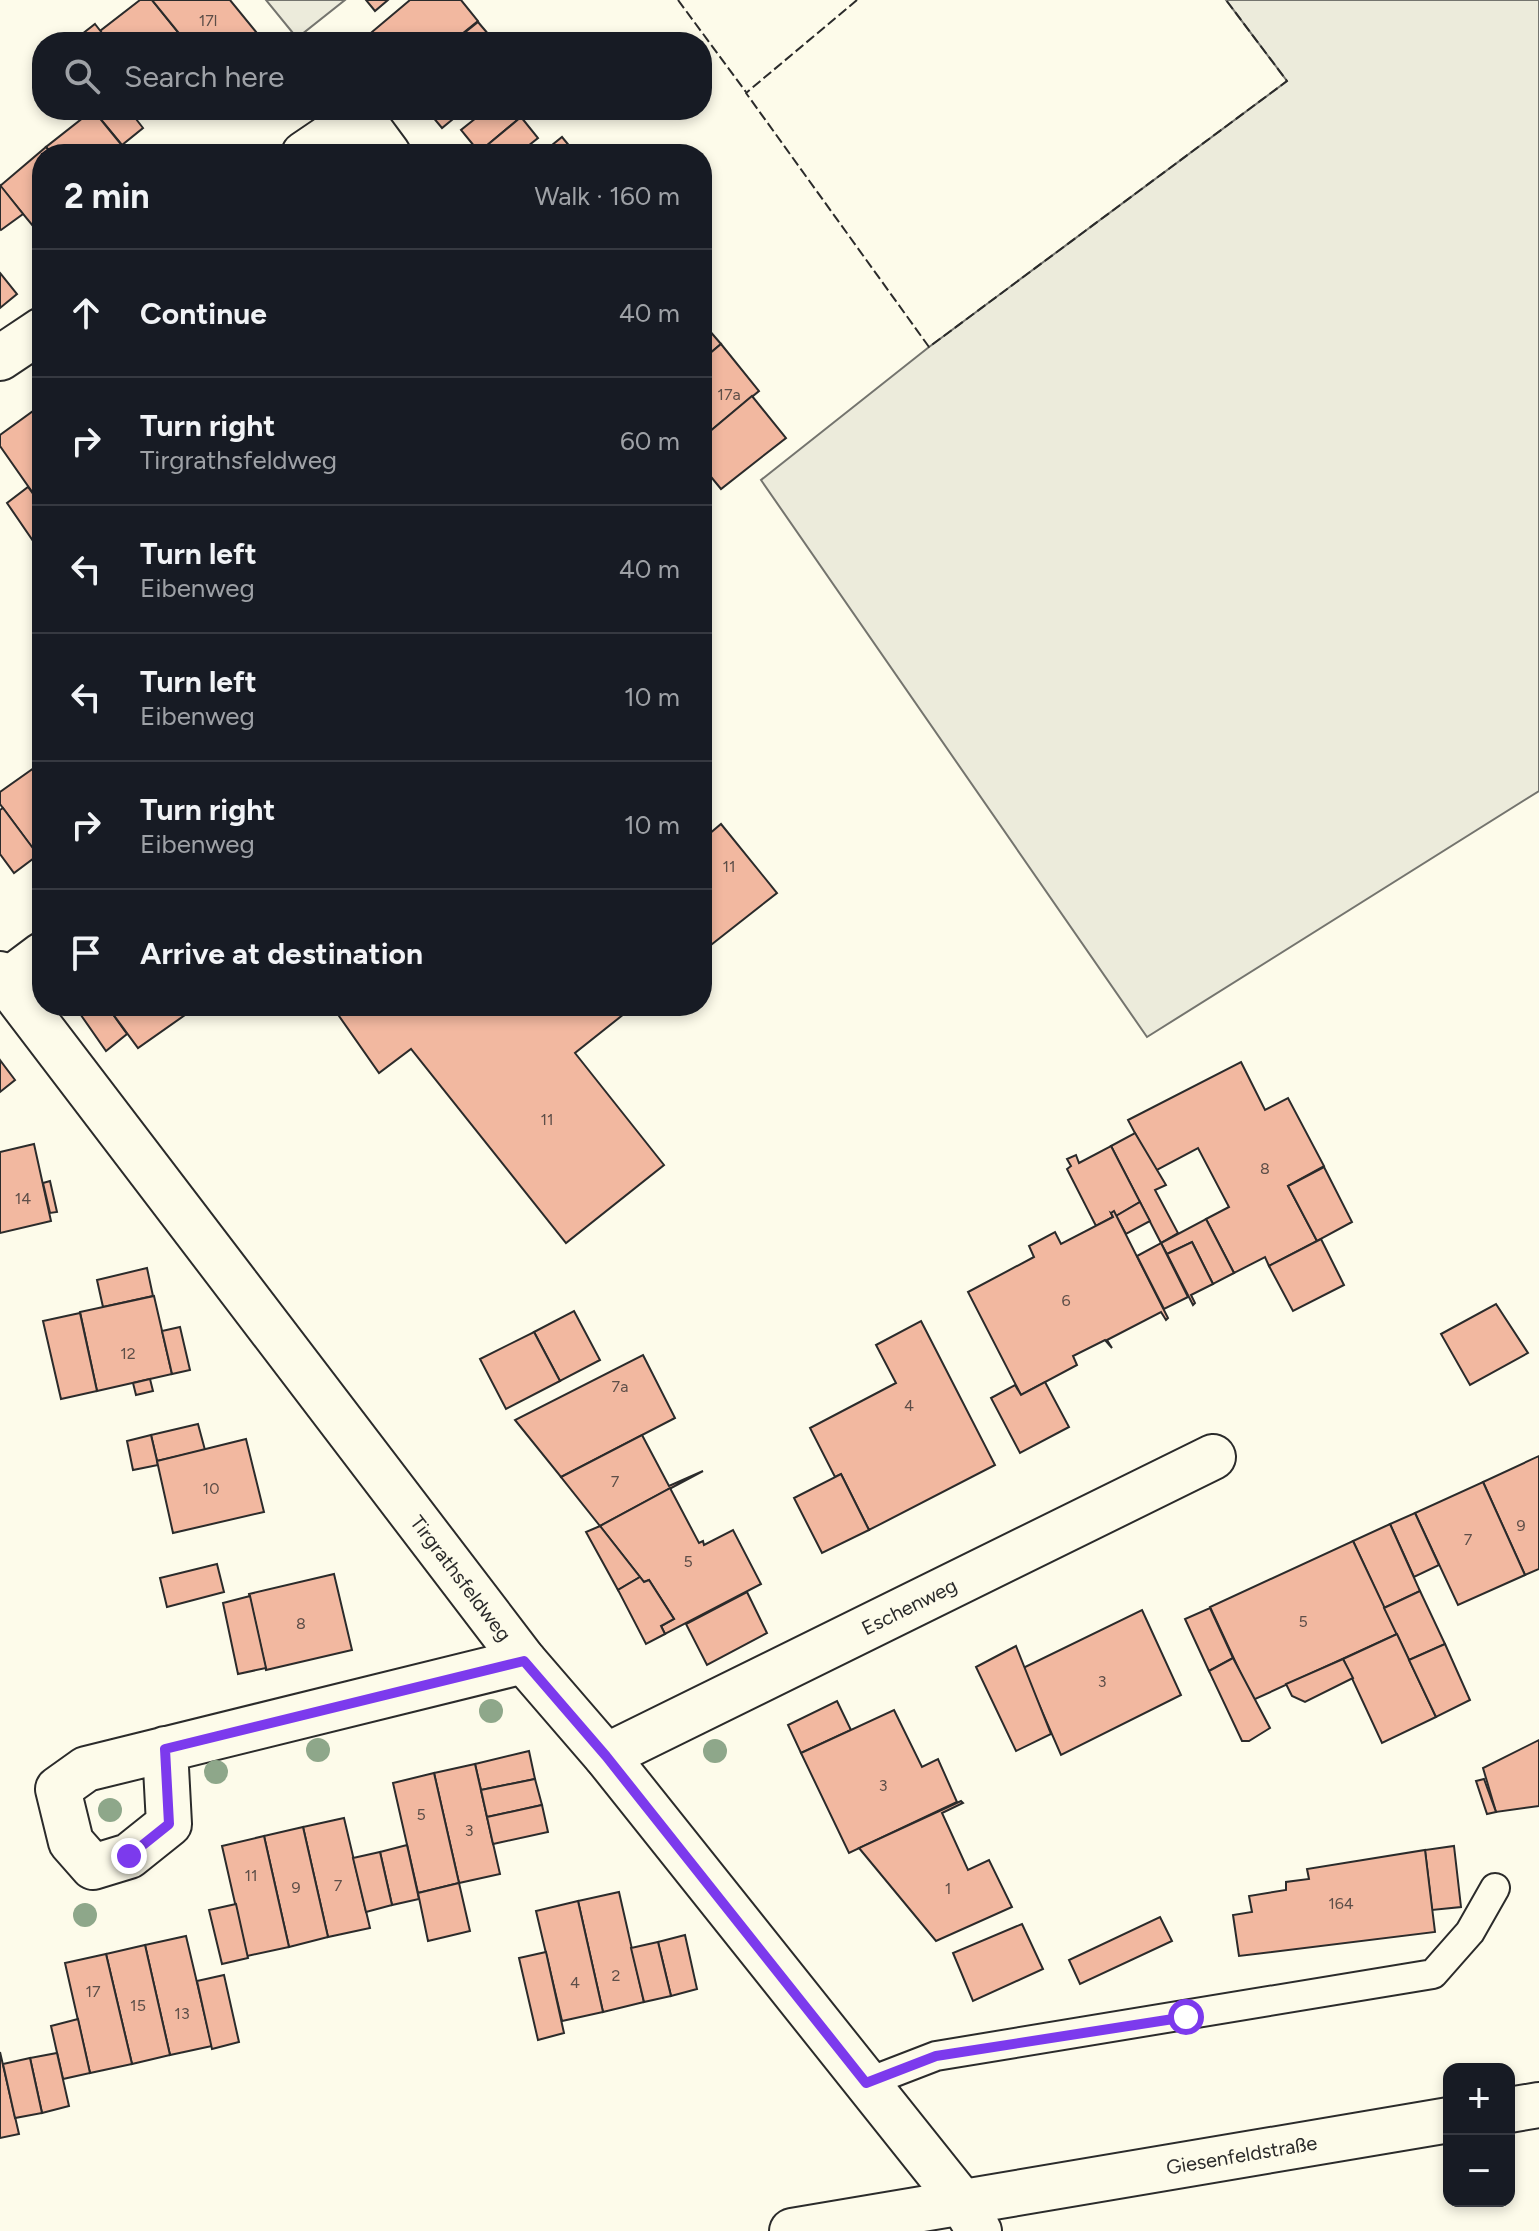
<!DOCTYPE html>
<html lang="en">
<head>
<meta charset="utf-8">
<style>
  :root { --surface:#171b24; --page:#20242c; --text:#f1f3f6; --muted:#9ea1a6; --line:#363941 }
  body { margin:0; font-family:Figtree,sans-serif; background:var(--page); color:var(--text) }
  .controls { position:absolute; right:24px; bottom:24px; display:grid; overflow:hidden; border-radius:16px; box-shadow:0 4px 12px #0003 }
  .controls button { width:72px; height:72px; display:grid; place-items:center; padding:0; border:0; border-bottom:2px solid var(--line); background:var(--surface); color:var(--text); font:40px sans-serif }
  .stop { position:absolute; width:24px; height:24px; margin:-18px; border:6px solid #7c3aed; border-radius:50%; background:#fff }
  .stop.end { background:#7c3aed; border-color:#fff; box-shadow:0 2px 8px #0008 }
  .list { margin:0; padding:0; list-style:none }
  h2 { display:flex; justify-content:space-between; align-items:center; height:104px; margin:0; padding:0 32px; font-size:34px }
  h2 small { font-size:26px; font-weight:400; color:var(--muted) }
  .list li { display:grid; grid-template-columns:52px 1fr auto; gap:24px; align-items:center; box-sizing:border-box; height:128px; padding:0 32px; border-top:2px solid var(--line) }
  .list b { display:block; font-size:30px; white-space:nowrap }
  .list p { margin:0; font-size:26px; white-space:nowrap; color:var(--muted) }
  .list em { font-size:26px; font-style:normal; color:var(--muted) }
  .icon { flex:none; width:44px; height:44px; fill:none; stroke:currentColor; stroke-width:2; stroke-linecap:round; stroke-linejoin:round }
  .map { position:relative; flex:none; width:1539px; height:2231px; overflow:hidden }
  .search { position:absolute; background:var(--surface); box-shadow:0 4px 12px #0003; left:32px; top:32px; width:680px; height:88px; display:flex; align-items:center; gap:20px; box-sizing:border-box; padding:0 28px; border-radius:32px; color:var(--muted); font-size:30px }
  .panel { position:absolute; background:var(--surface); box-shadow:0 4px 12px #0003; left:32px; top:144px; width:680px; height:872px; border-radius:32px }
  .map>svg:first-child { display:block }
</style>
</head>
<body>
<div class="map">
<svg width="1539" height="2231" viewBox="0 0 1539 2231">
  <rect width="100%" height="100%" fill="#fdfbea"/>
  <!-- green -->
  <g fill="#ecebdb" stroke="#74746e" stroke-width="2">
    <polygon points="266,0 345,0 297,38"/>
    <polygon points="1226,0 1539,0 1539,791 1147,1037 761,480 929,347 1287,81"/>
  </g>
  <!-- building -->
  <g fill="#f2b8a0" stroke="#2b2b2b" stroke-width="2">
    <polygon points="140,0 152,0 186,42 109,42 100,31"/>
    <polygon points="152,0 230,0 261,38 256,42 186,42"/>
    <polygon points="366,0 388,0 375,11"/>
    <polygon points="410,0 461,0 478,21 452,42 371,42 366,37"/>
    <polygon points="478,22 495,42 453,42"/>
    <polygon points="95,24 109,42 74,42 73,41"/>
    <polygon points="93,110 129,110 143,128 122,145"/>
    <polygon points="93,110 129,154 52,154 46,147"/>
    <polygon points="427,110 464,110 442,128"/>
    <polygon points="486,110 515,110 521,117 479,152 461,130"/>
    <polygon points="521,117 538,138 518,154 480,154 479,152"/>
    <polygon points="562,137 576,154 541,154"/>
    <polygon points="46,147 52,154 42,154 42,237 0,186"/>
    <polygon points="0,185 23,214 1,230 0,229"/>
    <polygon points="0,273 17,294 0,308"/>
    <polygon points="702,322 721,344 702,360"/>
    <polygon points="721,344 759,391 702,438 702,360"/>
    <polygon points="752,396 786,438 721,489 702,466 702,438"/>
    <polygon points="40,406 42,409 42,506 0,446 0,435"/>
    <polygon points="28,487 42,506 42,554 7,503"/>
    <polygon points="41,763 42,764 42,861 0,804 0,792"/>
    <polygon points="3,808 38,855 14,873 0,854 0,810"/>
    <polygon points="721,824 777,893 702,952 702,840"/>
    <polygon points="79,1006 107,1006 127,1034 106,1051 76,1008"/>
    <polygon points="107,1006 178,1006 185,1015 138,1048"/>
    <polygon points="353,1006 634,1006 575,1053 664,1165 566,1243 411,1049 379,1073 339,1016"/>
    <polygon points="0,1060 15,1080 0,1092"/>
    <polygon points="1241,1062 1265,1110 1288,1098 1324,1166 1288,1186 1317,1241 1269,1266 1265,1257 1234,1273 1206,1219 1229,1207 1198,1148 1155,1171 1128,1120"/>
    <polygon points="1135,1133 1166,1185 1155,1190 1178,1233 1161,1243 1111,1146"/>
    <polygon points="34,1144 51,1221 0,1233 0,1152"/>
    <polygon points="1111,1146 1140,1202 1116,1216 1111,1213 1113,1217 1096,1226 1067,1169 1071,1166 1067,1159 1076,1155 1079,1163"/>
    <polygon points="1324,1167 1352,1222 1317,1241 1288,1186"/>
    <polygon points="50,1181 57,1212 50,1213 43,1183"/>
    <polygon points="1140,1202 1150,1221 1126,1234 1116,1216"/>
    <polygon points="1114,1211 1168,1318 1166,1320 1161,1312 1107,1340 1112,1348 1105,1340 1073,1356 1077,1365 1021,1395 968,1292 1034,1257 1029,1246 1055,1232 1061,1244 1113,1217 1111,1213"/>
    <polygon points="1206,1219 1234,1273 1213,1284 1192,1242 1167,1254 1161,1243"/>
    <polygon points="1321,1239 1344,1285 1293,1311 1269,1266"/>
    <polygon points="1192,1242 1213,1284 1191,1295 1195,1303 1193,1305 1167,1254"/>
    <polygon points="1161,1243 1188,1297 1164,1309 1137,1256"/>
    <polygon points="147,1268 153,1296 103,1307 97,1280"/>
    <polygon points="154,1296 172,1374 97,1391 80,1312"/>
    <polygon points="1496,1304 1528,1353 1470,1385 1441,1334"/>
    <polygon points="574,1311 600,1360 560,1381 534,1332"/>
    <polygon points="80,1313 97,1391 61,1399 43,1321"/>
    <polygon points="921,1321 995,1465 869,1530 841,1474 835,1477 810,1428 896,1383 876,1345"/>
    <polygon points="180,1327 190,1370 172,1374 162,1331"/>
    <polygon points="534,1332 560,1381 506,1409 480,1359"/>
    <polygon points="643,1355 675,1418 561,1477 515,1420"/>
    <polygon points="150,1379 153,1391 136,1395 133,1383"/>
    <polygon points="1045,1382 1069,1427 1020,1453 991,1398 1015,1385 1021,1395"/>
    <polygon points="198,1424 205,1450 157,1461 151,1435"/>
    <polygon points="151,1435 158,1465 133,1470 127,1441"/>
    <polygon points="642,1435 669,1486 703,1471 600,1526 561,1477"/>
    <polygon points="246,1439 264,1512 173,1533 157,1461"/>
    <polygon points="1539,1456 1539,1569 1525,1575 1483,1482"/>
    <polygon points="841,1474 869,1530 822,1553 794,1498"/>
    <polygon points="1483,1482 1525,1575 1458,1605 1415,1513"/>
    <polygon points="670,1488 699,1543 703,1541 704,1545 733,1530 761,1584 665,1634 661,1626 674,1619 649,1580 644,1582 600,1526"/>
    <polygon points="1415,1513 1439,1565 1414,1577 1390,1524"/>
    <polygon points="1390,1524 1420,1591 1384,1608 1353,1541"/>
    <polygon points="600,1526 640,1577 618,1590 586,1532"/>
    <polygon points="1353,1541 1397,1634 1253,1700 1210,1607"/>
    <polygon points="217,1564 224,1592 167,1607 160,1578"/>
    <polygon points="334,1574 352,1650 266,1670 249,1594"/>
    <polygon points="640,1577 644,1582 649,1580 674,1619 661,1626 665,1634 646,1644 618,1590"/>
    <polygon points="1420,1591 1445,1644 1409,1660 1384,1608"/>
    <polygon points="747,1592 767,1633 707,1665 686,1624"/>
    <polygon points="250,1596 266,1668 238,1674 223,1603"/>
    <polygon points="1210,1608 1233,1658 1209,1671 1185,1619"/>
    <polygon points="1142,1610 1181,1695 1061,1755 1023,1668"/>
    <polygon points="1397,1634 1436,1717 1382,1743 1343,1659"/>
    <polygon points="1445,1644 1470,1700 1436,1717 1409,1660"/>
    <polygon points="1016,1646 1051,1734 1016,1751 976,1667"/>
    <polygon points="1233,1658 1270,1728 1249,1741 1242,1741 1209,1671"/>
    <polygon points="1343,1659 1353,1678 1305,1702 1292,1696 1286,1684"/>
    <polygon points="837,1701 851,1730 801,1753 788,1725"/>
    <polygon points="894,1710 922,1767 938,1759 957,1802 849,1853 801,1753"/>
    <polygon points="1539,1740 1539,1806 1496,1812 1483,1768"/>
    <polygon points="529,1751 535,1779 481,1790 475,1764"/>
    <polygon points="475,1764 500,1874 459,1883 434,1773"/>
    <polygon points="434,1773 459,1883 418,1893 393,1783"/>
    <polygon points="535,1779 542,1805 487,1817 481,1790"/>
    <polygon points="1484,1779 1496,1812 1487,1814 1476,1781"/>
    <polygon points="961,1801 963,1803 942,1813 968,1870 989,1860 1012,1907 936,1941 859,1848"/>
    <polygon points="542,1805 548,1832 493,1844 487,1817"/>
    <polygon points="344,1818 370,1928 328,1937 303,1827"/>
    <polygon points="303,1827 328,1937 289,1947 264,1836"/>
    <polygon points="264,1836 289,1947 247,1956 222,1846"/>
    <polygon points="407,1845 419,1899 392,1905 380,1852"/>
    <polygon points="1454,1846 1461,1907 1432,1910 1425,1850"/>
    <polygon points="1425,1850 1435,1932 1239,1956 1233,1915 1252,1912 1249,1896 1286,1890 1286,1882 1309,1879 1307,1869"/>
    <polygon points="380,1852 392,1905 366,1912 353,1858"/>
    <polygon points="459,1883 470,1931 428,1941 418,1893"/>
    <polygon points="619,1892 644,2002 603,2012 578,1901"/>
    <polygon points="578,1901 603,2012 562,2021 536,1911"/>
    <polygon points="236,1904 248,1958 222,1964 209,1910"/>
    <polygon points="1160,1917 1172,1941 1080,1984 1069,1960"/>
    <polygon points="1022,1924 1043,1969 973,2001 953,1953"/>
    <polygon points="685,1935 697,1989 671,1996 658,1942"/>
    <polygon points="186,1936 212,2046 170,2055 145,1945"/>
    <polygon points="658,1942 671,1996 644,2002 631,1948"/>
    <polygon points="145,1945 170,2055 132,2064 106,1954"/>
    <polygon points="546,1952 564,2033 538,2040 519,1958"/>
    <polygon points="106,1954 132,2064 90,2073 65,1963"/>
    <polygon points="224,1975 239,2042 212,2049 197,1981"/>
    <polygon points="78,2019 90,2073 63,2079 51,2026"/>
    <polygon points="0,2052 19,2134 0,2138"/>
    <polygon points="57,2053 69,2106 42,2113 30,2058"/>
    <polygon points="30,2058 42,2113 15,2118 3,2064"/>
  </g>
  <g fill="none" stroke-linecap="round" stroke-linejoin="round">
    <defs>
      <polyline id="service" points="866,2083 936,2056 1433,1974 1470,1932 1495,1888"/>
      <g id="minor">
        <polyline points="304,154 360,116 388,154"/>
        <polyline points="0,358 42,330"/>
        <path id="s1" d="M0 974 524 1661 606 1756 961 2201 979 2231"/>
        <polyline points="6,982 42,955"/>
        <polyline points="165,1749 169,1824 129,1856 93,1867 71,1842 58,1789 86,1769 524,1661"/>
        <path id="s2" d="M606 1756 1213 1457"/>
      </g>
      <g id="secondary">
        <polyline points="1509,2110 1539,2105"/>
        <path id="s3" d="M792 2231 1449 2120"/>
      </g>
    </defs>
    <!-- service casing -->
    <use href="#service" stroke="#2b2b2b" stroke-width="32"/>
    <!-- minor casing -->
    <use href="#minor" stroke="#2b2b2b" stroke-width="48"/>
    <!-- secondary casing -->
    <use href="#secondary" stroke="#2b2b2b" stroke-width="48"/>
    <!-- service -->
    <use href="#service" stroke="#fdfbea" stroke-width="28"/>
    <!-- minor -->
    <use href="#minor" stroke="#fdfbea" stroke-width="44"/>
    <!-- secondary -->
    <use href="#secondary" stroke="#fdfbea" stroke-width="44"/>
    <!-- fence -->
    <g stroke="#2b2b2b" stroke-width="2" stroke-dasharray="10 4" stroke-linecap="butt">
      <polyline points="678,0 746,92"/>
      <polyline points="857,0 746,93 929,347 1287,81 1226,0"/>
    </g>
  </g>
  <!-- trees -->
  <g fill="#8ea78a">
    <circle cx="491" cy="1711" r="12"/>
    <circle cx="318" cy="1750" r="12"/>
    <circle cx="715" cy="1751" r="12"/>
    <circle cx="216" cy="1772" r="12"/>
    <circle cx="110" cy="1810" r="12"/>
    <circle cx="85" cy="1915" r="12"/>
  </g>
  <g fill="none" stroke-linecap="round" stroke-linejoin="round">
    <!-- route -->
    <polyline stroke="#7c3aed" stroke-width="10" points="129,1856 169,1824 165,1749 524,1661 606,1756 866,2083 936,2056 1186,2017"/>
  </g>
  <g text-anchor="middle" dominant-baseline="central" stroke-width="6" stroke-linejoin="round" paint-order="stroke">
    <!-- number labels -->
    <g font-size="16" fill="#5d4e48">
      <text x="208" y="20">17l</text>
      <text x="729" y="394">17a</text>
      <text x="729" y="866">11</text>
      <text x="547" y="1119">11</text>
      <text x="1265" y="1168">8</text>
      <text x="23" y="1198">14</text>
      <text x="1066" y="1300">6</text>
      <text x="128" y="1353">12</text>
      <text x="620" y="1386">7a</text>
      <text x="909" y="1405">4</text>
      <text x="615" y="1481">7</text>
      <text x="211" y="1488">10</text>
      <text x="1521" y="1525">9</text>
      <text x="1468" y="1539">7</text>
      <text x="688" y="1561">5</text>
      <text x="1303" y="1621">5</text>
      <text x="301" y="1623">8</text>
      <text x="1102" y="1681">3</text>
      <text x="883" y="1785">3</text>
      <text x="421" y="1814">5</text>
      <text x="469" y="1830">3</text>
      <text x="251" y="1875">11</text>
      <text x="338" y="1885">7</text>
      <text x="296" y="1887">9</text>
      <text x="948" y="1888">1</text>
      <text x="1341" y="1903">164</text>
      <text x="616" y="1975">2</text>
      <text x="575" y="1982">4</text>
      <text x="93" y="1991">17</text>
      <text x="138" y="2005">15</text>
      <text x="182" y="2013">13</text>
    </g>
    <!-- street labels -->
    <g font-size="20" fill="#2b2b2b" stroke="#fdfbea">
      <text stroke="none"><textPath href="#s1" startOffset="760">Tirgrathsfeldweg</textPath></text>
      <text stroke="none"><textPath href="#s2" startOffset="338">Eschenweg</textPath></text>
      <text stroke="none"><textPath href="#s3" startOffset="456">Giesenfeldstraße</textPath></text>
    </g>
  </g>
</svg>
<div class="controls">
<button>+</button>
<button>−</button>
</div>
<div class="stop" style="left:1186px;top:2017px"></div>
<div class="stop end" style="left:129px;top:1856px"></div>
<div class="search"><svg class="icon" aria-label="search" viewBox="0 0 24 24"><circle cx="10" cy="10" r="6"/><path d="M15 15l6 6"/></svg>Search here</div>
<section class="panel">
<h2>2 min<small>Walk · 160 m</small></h2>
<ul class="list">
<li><svg class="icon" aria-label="ahead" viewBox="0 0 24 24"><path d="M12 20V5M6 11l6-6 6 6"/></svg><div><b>Continue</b></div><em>40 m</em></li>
<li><svg class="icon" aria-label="right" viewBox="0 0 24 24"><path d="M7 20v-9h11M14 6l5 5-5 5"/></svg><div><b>Turn right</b><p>Tirgrathsfeldweg</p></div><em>60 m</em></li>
<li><svg class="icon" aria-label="left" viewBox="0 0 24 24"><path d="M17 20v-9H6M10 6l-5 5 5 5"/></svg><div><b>Turn left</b><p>Eibenweg</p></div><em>40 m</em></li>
<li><svg class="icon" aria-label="left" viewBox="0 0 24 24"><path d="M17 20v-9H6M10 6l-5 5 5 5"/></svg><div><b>Turn left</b><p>Eibenweg</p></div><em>10 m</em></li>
<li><svg class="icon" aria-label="right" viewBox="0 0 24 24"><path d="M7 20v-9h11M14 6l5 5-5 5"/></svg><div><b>Turn right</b><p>Eibenweg</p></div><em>10 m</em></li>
<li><svg class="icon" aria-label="arrive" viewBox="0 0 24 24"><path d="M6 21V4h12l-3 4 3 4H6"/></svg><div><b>Arrive at destination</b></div></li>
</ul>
</section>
</div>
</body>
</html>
